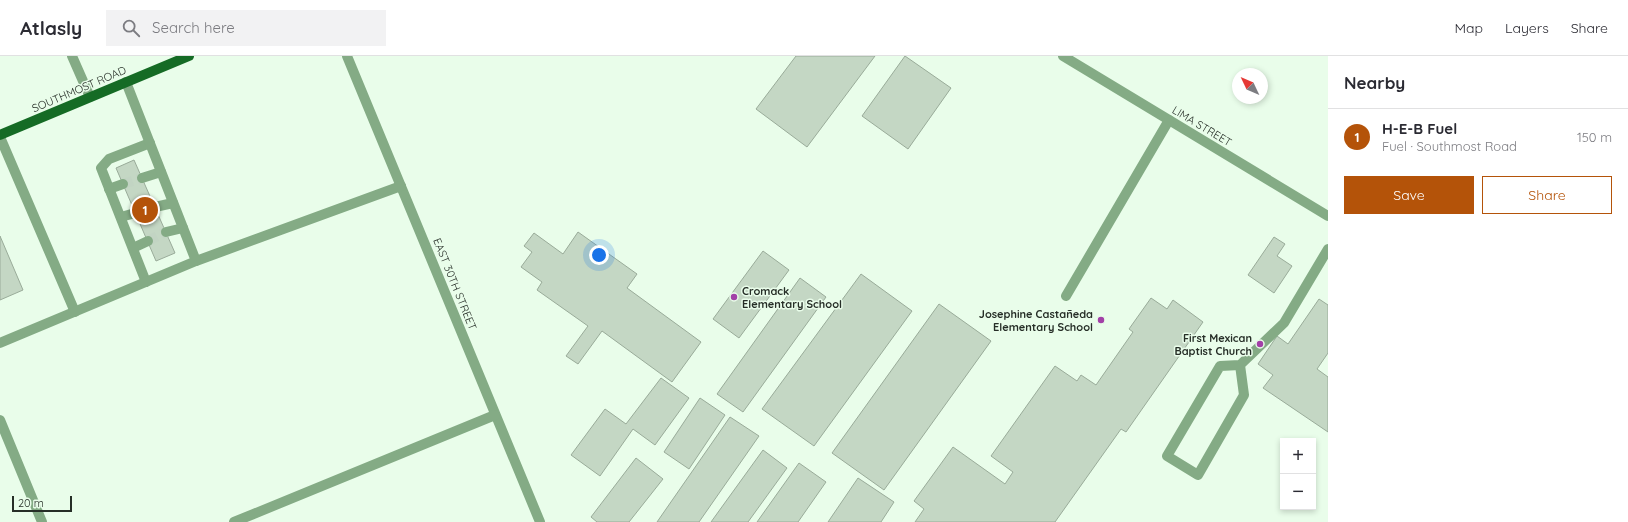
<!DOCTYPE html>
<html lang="en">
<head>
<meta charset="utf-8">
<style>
  :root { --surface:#fff; --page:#f2f2f3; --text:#2b2b33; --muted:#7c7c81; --line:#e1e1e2; --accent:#b45309 }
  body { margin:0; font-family:Quicksand,sans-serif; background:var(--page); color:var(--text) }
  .controls { position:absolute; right:12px; bottom:12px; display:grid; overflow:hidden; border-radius:0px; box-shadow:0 2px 6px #0003 }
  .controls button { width:36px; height:36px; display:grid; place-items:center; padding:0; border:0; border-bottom:1px solid var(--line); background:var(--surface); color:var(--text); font:20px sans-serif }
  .compass { position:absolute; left:1232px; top:12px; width:36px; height:36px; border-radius:50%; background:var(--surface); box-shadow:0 2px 6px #0003; rotate:314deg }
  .scale { position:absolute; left:12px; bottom:10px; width:60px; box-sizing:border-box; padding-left:4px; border:2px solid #262e27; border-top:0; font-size:11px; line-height:14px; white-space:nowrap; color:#262e27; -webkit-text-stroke:3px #e9fdea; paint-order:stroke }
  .you { position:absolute; left:599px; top:199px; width:14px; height:14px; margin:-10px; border:3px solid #fff; border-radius:50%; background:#1a73e8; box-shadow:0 0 0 6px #1a73e833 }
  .badge { display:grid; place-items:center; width:26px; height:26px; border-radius:50%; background:var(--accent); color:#fff; font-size:13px; font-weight:700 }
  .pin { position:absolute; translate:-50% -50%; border:2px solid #fff; box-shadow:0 1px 4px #0006 }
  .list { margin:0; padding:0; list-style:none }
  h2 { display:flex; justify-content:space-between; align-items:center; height:52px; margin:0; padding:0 16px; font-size:17px }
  h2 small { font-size:13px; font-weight:400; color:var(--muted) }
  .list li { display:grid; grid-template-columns:26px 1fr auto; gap:12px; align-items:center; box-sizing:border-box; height:56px; padding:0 16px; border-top:1px solid var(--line) }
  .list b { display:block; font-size:15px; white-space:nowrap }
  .list p { margin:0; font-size:13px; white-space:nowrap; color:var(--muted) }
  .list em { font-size:13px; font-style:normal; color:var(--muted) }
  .actions { display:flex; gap:8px; padding:12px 16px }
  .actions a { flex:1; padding:9px 0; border:1px solid var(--accent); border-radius:0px; text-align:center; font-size:14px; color:var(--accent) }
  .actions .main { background:var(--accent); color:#fff }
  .icon { flex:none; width:22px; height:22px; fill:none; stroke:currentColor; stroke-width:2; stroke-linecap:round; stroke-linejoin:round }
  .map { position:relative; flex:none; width:1328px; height:466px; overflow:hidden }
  header { display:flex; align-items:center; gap:24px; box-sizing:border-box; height:56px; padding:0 20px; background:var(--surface); border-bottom:1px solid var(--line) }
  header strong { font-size:19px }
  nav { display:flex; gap:22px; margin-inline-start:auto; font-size:14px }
  .search { width:280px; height:36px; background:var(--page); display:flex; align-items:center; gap:10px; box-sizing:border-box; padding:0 14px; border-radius:0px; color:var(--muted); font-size:15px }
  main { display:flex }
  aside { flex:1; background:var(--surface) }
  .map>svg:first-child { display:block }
</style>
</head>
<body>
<header>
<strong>Atlasly</strong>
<div class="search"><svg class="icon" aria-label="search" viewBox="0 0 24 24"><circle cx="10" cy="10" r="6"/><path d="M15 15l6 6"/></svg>Search here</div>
<nav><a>Map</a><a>Layers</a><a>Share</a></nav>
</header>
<main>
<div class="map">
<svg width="1328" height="466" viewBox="0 0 1328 466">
  <rect width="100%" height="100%" fill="#e9fdea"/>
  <!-- building -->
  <g fill="#c4d7c4" stroke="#99ab99">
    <polygon points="796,0 875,0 807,91 756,53"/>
    <polygon points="905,0 951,32 908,93 862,60"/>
    <polygon points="134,104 175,197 156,205 116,112"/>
    <polygon points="578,176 637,218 627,232 701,286 672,326 602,275 578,308 566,300 588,270 537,234 542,226 521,211 532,196 524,190 534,177 563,198"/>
    <polygon points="0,180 23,234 0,244"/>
    <polygon points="1274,181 1285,188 1277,200 1292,210 1274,237 1248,219"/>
    <polygon points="763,195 789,214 739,282 713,263"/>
    <polygon points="861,218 912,255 814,390 762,353"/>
    <polygon points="800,222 826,241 743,356 717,338"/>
    <polygon points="1151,242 1167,253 1173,244 1203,266 1126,376 1121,373 1055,466 915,466 924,453 914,445 953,391 1005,428 1013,416 991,400 1055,310 1077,325 1081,319 1096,329 1133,276 1129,273"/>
    <polygon points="1319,243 1328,249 1328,297 1317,313 1328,321 1328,376 1263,332 1273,319 1258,308 1277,280 1288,288"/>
    <polygon points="939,248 991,285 884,434 832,397"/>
    <polygon points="661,322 689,342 655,389 633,373 600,420 571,399 605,353 626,368"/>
    <polygon points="700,342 725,359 689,413 664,396"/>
    <polygon points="730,361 759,380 699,466 657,466"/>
    <polygon points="763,394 787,412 748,466 711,466"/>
    <polygon points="636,402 663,423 629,466 597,466 591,461"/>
    <polygon points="799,407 826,426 798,466 757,466"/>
    <polygon points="858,422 894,446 881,466 828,466"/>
  </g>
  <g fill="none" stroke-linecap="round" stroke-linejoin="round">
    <!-- minor-tunnel -->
    <g stroke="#c2d4c3" stroke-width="10" stroke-dasharray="10 5" stroke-linecap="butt">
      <polyline points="123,128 142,122"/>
      <polyline points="135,157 155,151"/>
      <polyline points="148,185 166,176"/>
    </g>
    <!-- minor -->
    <g stroke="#84ab85" stroke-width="10">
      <polyline points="72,0 90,41"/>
      <polyline points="347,0 540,466"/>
      <polyline points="1063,0 1328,160"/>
      <polyline points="0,81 75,256"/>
      <polyline points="142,122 161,116"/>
      <polyline points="109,133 123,128"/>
      <polyline points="155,151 173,147"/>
      <polyline points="121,161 135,157"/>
      <polyline points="166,176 183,172"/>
      <polyline points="133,192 148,185"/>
      <polyline points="196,205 401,130"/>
      <polyline points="146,226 101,112 109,103 150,87"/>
      <polyline points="1066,240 1169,64"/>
      <polyline points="0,287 196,205 126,26"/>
      <polyline points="1240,309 1244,339 1198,419 1167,400 1220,310 1240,309 1284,267 1328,193"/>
      <polyline points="0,364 42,466"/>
      <polyline points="234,466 495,359"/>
    </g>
    <!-- major -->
    <polyline stroke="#156b25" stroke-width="10" points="0,79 189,0"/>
  </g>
  <!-- markers -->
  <g fill="#a240a7" stroke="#e9fdea" stroke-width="1.5">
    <circle cx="734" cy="241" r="4"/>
    <circle cx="1101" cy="264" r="4"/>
    <circle cx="1260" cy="288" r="4"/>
  </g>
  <g text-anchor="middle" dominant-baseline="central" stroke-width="3" stroke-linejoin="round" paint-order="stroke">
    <!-- street labels -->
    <g font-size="11" fill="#262e27" stroke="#e9fdea">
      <text transform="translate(79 33) rotate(-23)">SOUTHMOST ROAD</text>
      <text transform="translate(1202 70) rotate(31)">LIMA STREET</text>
      <text transform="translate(455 228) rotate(68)">EAST 30TH STREET</text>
    </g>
    <!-- poi labels -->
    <g font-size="11" font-weight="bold" fill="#262e27" stroke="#e9fdea" text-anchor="end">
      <text x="742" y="235" text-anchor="start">Cromack<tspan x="742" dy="13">Elementary School</tspan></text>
      <text x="1093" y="258">Josephine Castañeda<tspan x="1093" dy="13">Elementary School</tspan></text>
      <text x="1252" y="282">First Mexican<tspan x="1252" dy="13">Baptist Church</tspan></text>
    </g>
  </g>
</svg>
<div class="controls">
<button>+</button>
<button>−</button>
</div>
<svg class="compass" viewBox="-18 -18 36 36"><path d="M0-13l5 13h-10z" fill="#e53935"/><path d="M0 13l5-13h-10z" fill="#7c7c81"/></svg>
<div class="scale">20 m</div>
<div class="you"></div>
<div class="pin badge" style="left:145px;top:154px">1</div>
</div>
<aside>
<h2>Nearby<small></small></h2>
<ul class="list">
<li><span class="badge">1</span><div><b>H-E-B Fuel</b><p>Fuel · Southmost Road</p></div><em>150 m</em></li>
</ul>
<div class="actions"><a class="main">Save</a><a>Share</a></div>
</aside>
</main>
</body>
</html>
